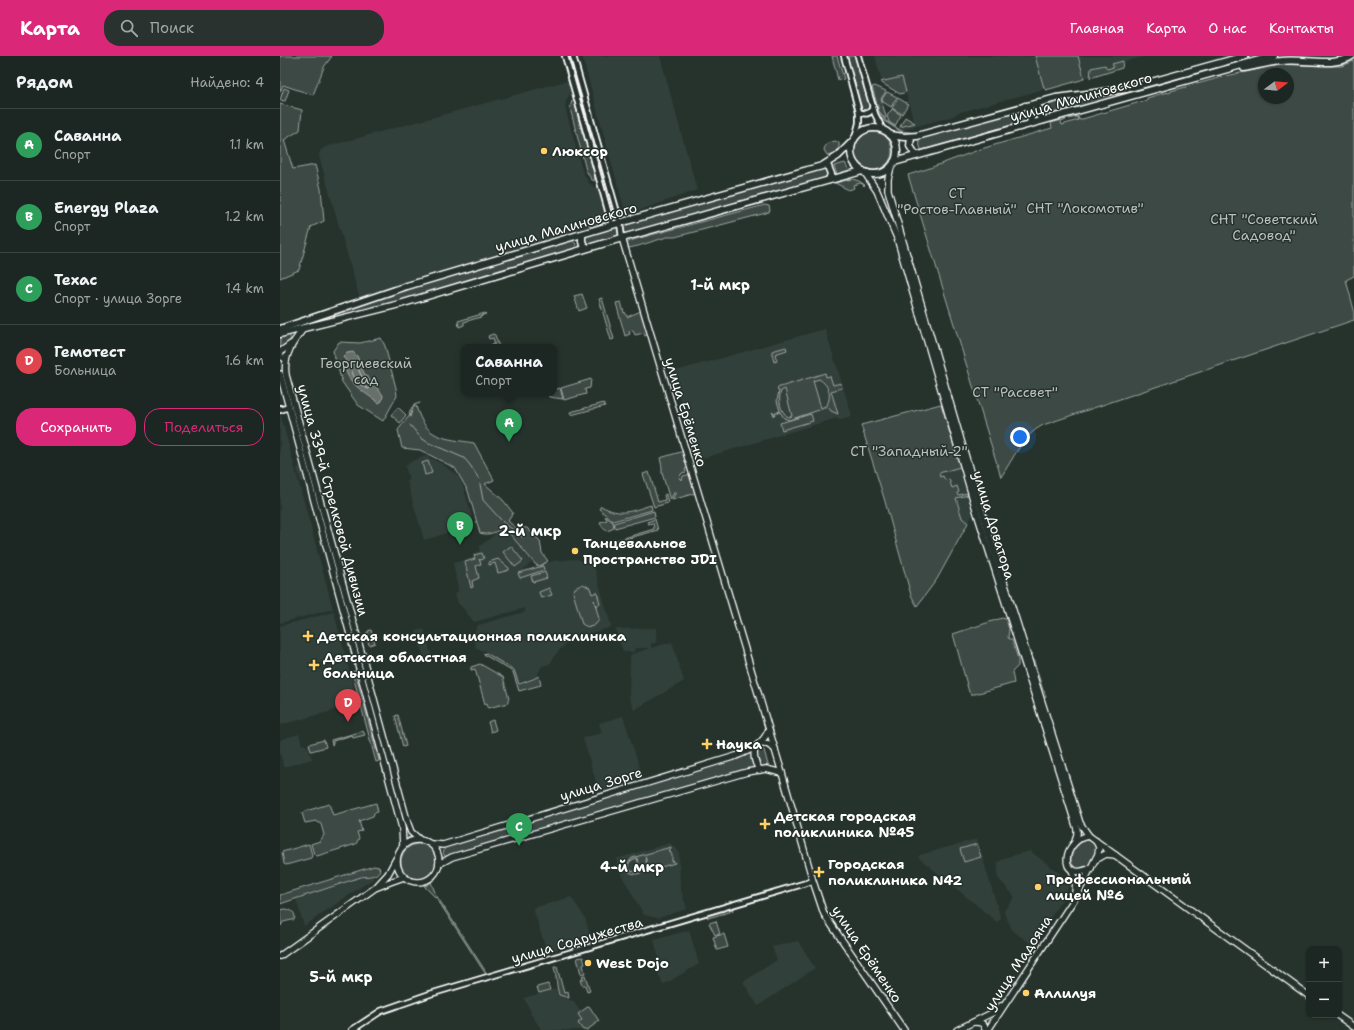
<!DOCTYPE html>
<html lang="ru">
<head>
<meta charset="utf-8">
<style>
  :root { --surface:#1c2622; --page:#29322f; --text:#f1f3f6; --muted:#a0a5a5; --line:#3a4340; --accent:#db2777 }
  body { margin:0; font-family:"Shantell Sans",sans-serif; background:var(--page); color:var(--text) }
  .controls { position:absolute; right:12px; bottom:12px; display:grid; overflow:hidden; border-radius:8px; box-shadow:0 1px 3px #0004 }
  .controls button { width:36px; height:36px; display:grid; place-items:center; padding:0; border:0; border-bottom:1px solid var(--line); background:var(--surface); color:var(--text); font:20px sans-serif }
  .compass { position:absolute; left:978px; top:12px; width:36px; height:36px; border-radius:50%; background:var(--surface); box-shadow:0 1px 3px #0004; rotate:74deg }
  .you { position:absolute; left:740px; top:381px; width:14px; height:14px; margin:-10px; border:3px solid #fff; border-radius:50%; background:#1a73e8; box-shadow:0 0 0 6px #1a73e833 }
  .badge { display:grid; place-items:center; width:26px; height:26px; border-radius:50%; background:var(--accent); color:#fff; font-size:13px; font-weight:700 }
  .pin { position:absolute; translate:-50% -33px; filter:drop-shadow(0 1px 2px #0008) }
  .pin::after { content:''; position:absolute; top:21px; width:14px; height:12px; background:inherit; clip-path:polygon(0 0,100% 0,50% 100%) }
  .popup { position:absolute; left:181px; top:288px; width:96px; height:52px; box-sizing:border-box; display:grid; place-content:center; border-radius:8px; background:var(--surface); filter:drop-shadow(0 1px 3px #0005); font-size:13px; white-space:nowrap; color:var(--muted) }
  .popup b { font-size:15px; color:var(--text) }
  .popup::after { content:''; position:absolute; left:50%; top:100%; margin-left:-8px; border:8px solid transparent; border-top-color:var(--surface) }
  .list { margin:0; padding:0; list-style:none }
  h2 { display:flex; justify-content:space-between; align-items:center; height:52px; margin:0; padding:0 16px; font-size:17px }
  h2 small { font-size:13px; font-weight:400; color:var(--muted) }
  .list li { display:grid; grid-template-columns:26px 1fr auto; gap:12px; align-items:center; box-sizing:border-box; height:72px; padding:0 16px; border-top:1px solid var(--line) }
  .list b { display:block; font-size:15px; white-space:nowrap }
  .list p { margin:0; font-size:13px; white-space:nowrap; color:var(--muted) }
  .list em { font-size:13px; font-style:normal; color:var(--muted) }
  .actions { display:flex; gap:8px; padding:12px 16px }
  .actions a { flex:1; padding:9px 0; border:1px solid var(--accent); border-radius:16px; text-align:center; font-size:14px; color:var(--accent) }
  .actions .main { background:var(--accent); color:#fff }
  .icon { flex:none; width:22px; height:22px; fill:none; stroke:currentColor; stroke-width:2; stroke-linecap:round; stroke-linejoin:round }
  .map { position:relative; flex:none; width:1074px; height:974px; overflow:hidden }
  header { display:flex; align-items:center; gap:24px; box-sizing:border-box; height:56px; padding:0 20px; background:var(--accent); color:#fff }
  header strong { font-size:19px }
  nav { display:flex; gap:22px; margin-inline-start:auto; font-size:14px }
  .search { width:280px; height:36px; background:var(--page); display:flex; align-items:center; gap:10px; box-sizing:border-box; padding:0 14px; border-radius:16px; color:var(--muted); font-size:15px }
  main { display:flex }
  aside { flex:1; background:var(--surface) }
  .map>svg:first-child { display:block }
</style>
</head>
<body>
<header>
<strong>Карта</strong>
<div class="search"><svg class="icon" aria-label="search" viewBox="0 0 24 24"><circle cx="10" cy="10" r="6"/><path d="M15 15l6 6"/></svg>Поиск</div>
<nav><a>Главная</a><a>Карта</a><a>О нас</a><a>Контакты</a></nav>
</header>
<main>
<aside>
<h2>Рядом<small>Найдено: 4</small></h2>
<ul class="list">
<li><span class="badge" style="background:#2e9e5b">A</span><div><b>Саванна</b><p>Спорт</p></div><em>1.1 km</em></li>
<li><span class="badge" style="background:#2e9e5b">B</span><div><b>Energy Plaza</b><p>Спорт</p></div><em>1.2 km</em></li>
<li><span class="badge" style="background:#2e9e5b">C</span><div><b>Техас</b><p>Спорт · улица Зорге</p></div><em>1.4 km</em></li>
<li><span class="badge" style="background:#e0444e">D</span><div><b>Гемотест</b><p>Больница</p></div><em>1.6 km</em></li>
</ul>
<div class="actions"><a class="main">Сохранить</a><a>Поделиться</a></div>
</aside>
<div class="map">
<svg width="1074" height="974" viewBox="0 0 1074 974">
  <rect width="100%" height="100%" fill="#26332d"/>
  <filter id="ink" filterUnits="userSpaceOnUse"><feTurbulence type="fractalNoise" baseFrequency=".025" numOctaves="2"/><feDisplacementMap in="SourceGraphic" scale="8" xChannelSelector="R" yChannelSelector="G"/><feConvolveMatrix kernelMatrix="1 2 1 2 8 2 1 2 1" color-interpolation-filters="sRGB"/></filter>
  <g filter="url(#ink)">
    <!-- built -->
    <g fill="#333f3a">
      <polygon points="302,0 380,0 417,134 346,159"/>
      <polygon points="595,0 866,0 836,8 837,13 677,57 674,60 623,74 619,72 625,61 634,66 622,22 602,26"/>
      <polygon points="286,25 290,29 291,36 286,45 285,51 302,114 308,126 319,135 329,168 80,243 39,100 40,95 45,91"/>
      <polygon points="545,273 572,360 558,364 557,362 417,404 392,316"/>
      <polygon points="0,357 53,553 0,567"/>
      <polygon points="146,400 162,408 179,421 183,429 194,469 144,484 127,425 129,424 125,410 134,404"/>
      <polygon points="20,410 25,426 21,426 17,413"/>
      <polygon points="680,411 688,437 678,439 677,436 660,421 659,416"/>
      <polygon points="688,439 694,457 688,467 682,462 676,442"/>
      <polygon points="224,471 252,506 242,515 273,505 297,503 314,510 331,570 329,572 290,583 275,599 270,608 262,610 256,621 239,626 234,614 206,597 205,594 201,595 196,592 193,578 198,569 245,556 245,552 194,566 182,551 178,547 175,538 178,536 178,532 173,507 193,502 194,497 200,495 200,490"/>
      <polygon points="54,556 78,648 0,669 0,570"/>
      <polygon points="376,572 376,587 371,587 371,592 392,586 404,625 354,654 349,641 350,599 370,592 355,592 354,596 343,596 336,573"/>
      <polygon points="144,573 152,601 144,603 136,575"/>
      <polygon points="343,660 363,722 319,736 303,682 322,677 319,667"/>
      <polygon points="19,678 22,689 24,688 28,691 32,703 4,711 0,697 0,685 2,683"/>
      <polygon points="697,783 721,863 717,866 638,801 640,799"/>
      <polygon points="390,787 399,796 400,831 407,853 378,862 364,859 341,818 336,803"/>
      <polygon points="750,795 783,820 788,824 789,829 786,837 753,889 733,875 725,859 724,855 735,841 718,822 718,806 727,801"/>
      <polygon points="85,821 93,821 94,822 24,870 16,843"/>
      <polygon points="291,841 305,862 311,883 267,896 253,852"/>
      <polygon points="409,874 419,908 383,929 378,917 382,913 374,884"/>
      <polygon points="518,885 535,912 478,950 463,926 497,904 492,891"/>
      <polygon points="276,933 278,940 293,945 300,955 309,949 321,966 308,974 262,974 250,957 251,956 244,942"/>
    </g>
    <!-- green -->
    <g fill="#3e4944" stroke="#9ea4a2" fill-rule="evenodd">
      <polygon points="0,0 52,0 44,11 33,39 3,29 0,36"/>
      <polygon points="552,0 557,0 564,23 558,24"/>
      <polygon points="567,0 577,0 591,51 590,53 587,55 582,53"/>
      <polygon points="755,0 798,0 804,22 801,24 766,34 764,32"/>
      <polygon points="843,5 842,12 810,22 811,12 825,9 827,13 834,11 832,8"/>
      <path d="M1074 5V220L1066 224 1074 254V264L763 369C743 379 733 403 721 421L628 119 647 113 701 93 772 72 771 67 786 63V64L781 66 782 69 798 64 797 61 789 63V62L798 60 799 64 867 44V42L887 36 888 37 891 36V35L946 20 1003 8 1054 10H1062ZM984 18H1008V42H984Z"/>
      <polygon points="927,13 927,15 824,44 764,59 760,57 760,51 787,44 842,37"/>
      <polygon points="622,21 626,36 620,38 600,26"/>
      <polygon points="296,28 297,29 334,157 333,158 332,158 321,124 295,29"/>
      <polygon points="595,30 606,35 601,43 606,61 605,63 599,55 592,31"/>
      <polygon points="4,32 9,34 5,45 0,44"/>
      <polygon points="607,36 617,41 611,51 603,46 602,43"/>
      <polygon points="594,41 598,55 606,65 622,75 637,77 623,77 604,65 596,56 592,42"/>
      <polygon points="618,42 628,48 622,58 612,52"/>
      <polygon points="292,45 295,46 298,62 302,77 306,85 315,120 314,125 311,123 306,114 290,52"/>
      <polygon points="0,48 22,54 20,74 4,84 13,113 35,109 41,133 44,165 31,171 19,214 0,222"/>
      <polygon points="612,53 621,59 615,70 609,66 607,60"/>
      <polygon points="743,54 748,55 749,57 748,64 747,65 641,94 638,83"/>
      <polygon points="625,61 635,67 620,71"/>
      <circle cx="593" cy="95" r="19"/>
      <path d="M555 85 559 87C560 92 556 99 551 100L547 99 544 94C545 88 549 87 555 85Z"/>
      <polygon points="565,107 569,114 557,118 554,110"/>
      <polygon points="542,113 547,114 548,116 547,120 544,122 344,178 341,169"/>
      <polygon points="572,123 579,125 585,129 584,130 581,127 573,129 574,132 569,134 555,127"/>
      <polygon points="608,141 618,176 617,176 602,142"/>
      <polygon points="485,149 489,150 490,154 489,156 486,157 395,181 387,181 358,190 349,192 347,189 348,186 356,183"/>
      <polygon points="324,159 326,161 325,166 311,171 309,170 310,164 311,162"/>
      <polygon points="338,170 340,179 309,188 305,187 304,182 307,180"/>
      <path d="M292 184 296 188 295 193 122 245 38 265V264C121 233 207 209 292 184Z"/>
      <polygon points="302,238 307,252 299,255 294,240"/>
      <polygon points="322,242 334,283 331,284 319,243"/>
      <polygon points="341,246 344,257 345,256 347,261 361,255 368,279 365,280 364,277 355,279 353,274 349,275 350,278 345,280 336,247"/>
      <polygon points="205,257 206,258 203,259 201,261 184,266 184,269 179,271 178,265"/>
      <polygon points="213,278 215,279 219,291 203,291 215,288 213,282 209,283 208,280"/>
      <polygon points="9,279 11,282 7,289 0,294 0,282"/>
      <polygon points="101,282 105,290 116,332 117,340 103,365 78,349 62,326 53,295 59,286 80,287"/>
      <polygon points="506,291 507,294 495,298 497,305 494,306 492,298 492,295"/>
      <path d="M545 317 546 321 550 320 553 329 561 327 562 332 551 335 558 358 551 355 548 351 509 364 504 362 500 356 495 358 493 360 494 358 492 356 495 357 500 355 497 345 499 335H498L497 332ZM539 323C549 329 552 339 547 349L541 352 533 325ZM505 333 512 360 508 361C500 355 498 344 501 335Z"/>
      <polygon points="311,323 310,332 305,333 306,338 284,344 281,332"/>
      <polygon points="280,332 283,343 269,341 268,337 274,337 274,334"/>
      <polygon points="324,347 325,350 291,359 290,356"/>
      <polygon points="661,348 680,411 659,417 660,421 663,420 665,424 669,423 672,432 677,430 679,436 677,437 678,439 688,437 688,439 676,442 682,462 688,467 657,523 637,550 631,539 604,442 581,369"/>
      <path d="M136 350C146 384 164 382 194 387L214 424 205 428 223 444 233 457 228 465 236 472H247L260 485 262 497 268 505 260 510 256 509 224 471C216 476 209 480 200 477L188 435 175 412 140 394 122 392 118 374 130 359 129 358 132 351Z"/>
      <polygon points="118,351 126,359 120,367 111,359"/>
      <polygon points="531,358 533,365 502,374 500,367"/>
      <polygon points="404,395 409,412 405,413 406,416 402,417 399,422 402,424 403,420 411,418 416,437 392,444 396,436 395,435 390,444 382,417 382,411 380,402"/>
      <polygon points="148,405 152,417 145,419 142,407"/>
      <polygon points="369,416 378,446 385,444 384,439 386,438 388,447 374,451 363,418"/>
      <polygon points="31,425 32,425 73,576 72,576"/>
      <path d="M371 449 372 454 333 465 319 453 321 450C341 461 351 455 371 449Z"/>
      <polygon points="374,455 375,461 335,472 334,467"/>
      <polygon points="325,460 333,466 334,472 327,475 323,472 320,466 327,464"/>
      <polygon points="375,463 378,474 335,486 334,485 374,473 373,467 368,468 367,466"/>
      <polygon points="231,490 243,505 235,511 223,496"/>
      <polygon points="202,497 204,503 200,504 199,503 201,508 196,510 199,522 192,525 193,531 191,532 185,506 195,503 194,499"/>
      <polygon points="218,503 229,512 229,514 218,517 215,507 209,509 209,506"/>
      <polygon points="263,510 264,514 240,522 238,517"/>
      <polygon points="265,516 267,522 253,526 251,520"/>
      <path d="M303 528 310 532 312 538 317 536 320 548 316 550 314 544 319 563C316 571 309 573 302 568L293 536 295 532Z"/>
      <polygon points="269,532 272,539 261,542 259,536"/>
      <polygon points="722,562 726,563 729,573 728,582 732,584 738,603 738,610 732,616 734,627 695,638 691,638 689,636 673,578"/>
      <polygon points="91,574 95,587 89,589 86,577 88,577 88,575"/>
      <polygon points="72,578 74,578 110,713 109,714"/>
      <polygon points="751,596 763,634 764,635 766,641 765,642 763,641 749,598"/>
      <polygon points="206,597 234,614 239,628 253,623 259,620 261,629 239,635 233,616 203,598"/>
      <polygon points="200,608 223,621 229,643 228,643 228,647 208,652 207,647 205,648 195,613 191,614 191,611"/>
      <polygon points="75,615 99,705 96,706 72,616"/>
      <polygon points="118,659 126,690 123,691 115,660"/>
      <polygon points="213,664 216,674 211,676 208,666"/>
      <polygon points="83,675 85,679 73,682 72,679 53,685 53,688 52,689 51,684"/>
      <polygon points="44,684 46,691 31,695 29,688"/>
      <polygon points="481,693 484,694 488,709 481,711 479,711 475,698 478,694"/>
      <path d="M471 696 474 712 461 714 168 801 165 800C162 797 164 793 167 790Z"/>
      <polygon points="111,715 125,772 132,780 124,784 109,716"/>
      <polygon points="96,747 98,756 94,757 93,760 79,765 82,775 77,776 79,782 76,788 37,800 34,798 31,788 40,785 44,779 41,768 36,765 25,767 22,757 23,756 49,748 53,759"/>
      <path d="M807 784C825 787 811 812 801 813 799 813 797 812 795 812L791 806C790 797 798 786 807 784Z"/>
      <polygon points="29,788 32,799 31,802 6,809 4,808 2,796"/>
      <polygon points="697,788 701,801 684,806 680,793"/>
      <circle cx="139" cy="806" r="18"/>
      <path d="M391 791V792L389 794 392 799V806L394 805 395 807 357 818C350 818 346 815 347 808L352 802ZM365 800 368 813 356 816 351 815 348 810C349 805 352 804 357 802L360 814 368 812Z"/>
      <path d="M94 810 99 811 100 814C96 821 89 820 81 821L0 848V839Z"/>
      <polygon points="151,826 156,839 208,919 205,917 157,843 144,830 148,829"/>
      <polygon points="452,852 453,855 428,862 427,859"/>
      <path d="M4 853C11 853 17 857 14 864H12L3 866 1 870 0 854Z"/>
      <polygon points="436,865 440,878 435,879 429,867"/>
      <polygon points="444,878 448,891 437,894 433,881"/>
      <polygon points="303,901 305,908 303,909 305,917 301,918 297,902"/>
      <path d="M274 911H277L284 937 288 936 289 942 279 939C276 929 277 922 274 911Z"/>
      <polygon points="305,919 310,935 307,936 305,929 302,929 300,924 303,923 302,920"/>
      <polygon points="268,928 270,934 259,937 257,931"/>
      <polygon points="309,950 319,965 307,974 303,974 298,967 302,964 298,958"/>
    </g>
    <!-- water -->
    <path fill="#67706c" stroke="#a4a9a7" d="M73 296 77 300 84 317 103 339 102 345 99 347C90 340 65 326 66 312 66 310 67 308 67 306L63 301 67 297Z"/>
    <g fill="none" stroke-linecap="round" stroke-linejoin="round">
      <!-- shore -->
      <path stroke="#c2c6c4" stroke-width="1" d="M73 305 75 306 81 319 90 330 89 333C78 330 67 315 73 305Z"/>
      <!-- stream -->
      <g stroke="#a4a9a7" stroke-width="1">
        <polyline points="130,361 134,349 140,347"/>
        <polyline points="130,369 141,382 149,387 184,402 190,409 199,423"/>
        <polyline points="200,428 203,444 222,465 242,481"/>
      </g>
      <defs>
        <g id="minor">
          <polyline points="285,0 332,169"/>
          <polyline points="293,0 340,167 342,182"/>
          <polyline points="564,0 579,56 579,67 575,82"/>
          <polyline points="578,0 595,58 603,74"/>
          <path d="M579 56C586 59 591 58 593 50"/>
          <polyline points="0,352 0,354 9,351"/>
          <polyline points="72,974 101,955 150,938 533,825"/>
        </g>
        <g id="major">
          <polyline points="611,111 608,123 608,134 699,446 800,767 809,780 1029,940"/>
          <polyline points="585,117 597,135 617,182 697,457 797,773 797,778 795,786"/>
          <polyline points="342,182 502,717 533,825 544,858 624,974"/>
          <path d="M24 272C13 286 3 299 6 319L128 768 131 776 140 784"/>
          <polyline points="0,296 11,288"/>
          <polyline points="0,300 6,303"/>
          <polyline points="0,318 122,772 123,790"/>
          <polyline points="480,688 487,688 495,693"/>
          <path d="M475 691C473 700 474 707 480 714"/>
          <path d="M809 780C783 782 776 828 811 812"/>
          <circle cx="138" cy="805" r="21"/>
          <path d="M152 788 163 789 456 700C471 694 481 690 489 674"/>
          <polyline points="817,803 826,798 835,799"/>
          <polyline points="159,808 172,801 467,716 486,713 502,717"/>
          <path d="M792 814C795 822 798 833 793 841"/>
          <polyline points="97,830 108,818 116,803"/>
          <polyline points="0,900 95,832 110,826 124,821"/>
          <polyline points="1057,959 1074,971"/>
          <path d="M694 966C700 966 705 967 705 974"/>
          <polyline points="677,974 716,955 721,950"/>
          <polyline points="708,974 797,839 818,798 819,791 816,785"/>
        </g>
        <g id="highway">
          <path d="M964 12C976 10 988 6 1001 5 1023 2 1053 12 1072 0"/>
          <polyline points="759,46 757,52 757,57 764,64"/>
          <polyline points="745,50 750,53 752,58 750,67"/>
          <circle cx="594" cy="95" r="23"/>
          <polyline points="610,79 624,81 637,80 776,42 846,33 965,0"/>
          <polyline points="631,81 630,90 636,100"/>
          <polyline points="614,106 994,0"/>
          <polyline points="547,108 551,118 549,124"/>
          <polyline points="302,178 302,186 306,192"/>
          <polyline points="0,273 127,230 332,169 542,110 558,100 573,85"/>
          <polyline points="0,278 120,248 342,182 582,115"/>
        </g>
      </defs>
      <!-- minor casing -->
      <use href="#minor" stroke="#fff" stroke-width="8"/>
      <!-- major casing -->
      <use href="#major" stroke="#fff" stroke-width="8"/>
      <!-- highway casing -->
      <use href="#highway" stroke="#fff" stroke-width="9"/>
      <!-- minor -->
      <use href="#minor" stroke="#26332d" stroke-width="4.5"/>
      <!-- major -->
      <use href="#major" stroke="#26332d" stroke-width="5.5"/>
      <!-- highway -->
      <use href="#highway" stroke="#26332d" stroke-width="6"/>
    </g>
  </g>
  <!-- markers -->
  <g fill="#ffd166" stroke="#26332d" stroke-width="1.5">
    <circle cx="264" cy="95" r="4"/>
    <circle cx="295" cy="495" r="4"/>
    <path d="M26 574h4v4h4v4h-4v4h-4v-4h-4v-4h4z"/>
    <path d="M32 603h4v4h4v4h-4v4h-4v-4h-4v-4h4z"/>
    <path d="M425 682h4v4h4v4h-4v4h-4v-4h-4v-4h4z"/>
    <path d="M483 762h4v4h4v4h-4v4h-4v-4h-4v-4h4z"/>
    <path d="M537 810h4v4h4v4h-4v4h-4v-4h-4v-4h4z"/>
    <circle cx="758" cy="831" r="4"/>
    <circle cx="308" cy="907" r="4"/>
    <circle cx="746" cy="937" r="4"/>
  </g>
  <g text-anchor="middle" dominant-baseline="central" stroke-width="3" stroke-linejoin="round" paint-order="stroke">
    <!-- street labels -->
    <g font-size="14" fill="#fff" stroke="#26332d">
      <text transform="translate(801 41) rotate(-16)">улица Малиновского</text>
      <text transform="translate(286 171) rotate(-16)">улица Малиновского</text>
      <text transform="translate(406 356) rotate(73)">улица Ерёменко</text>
      <text transform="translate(53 444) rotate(75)">улица 339-й Стрелковой Дивизии</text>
      <text transform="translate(714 469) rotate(73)">улица Доватора</text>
      <text transform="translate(321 728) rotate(-17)">улица Зорге</text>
      <text transform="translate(297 884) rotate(-16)">улица Содружества</text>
      <text transform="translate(587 898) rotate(56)">улица Ерёменко</text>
      <text transform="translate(738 907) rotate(-57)">улица Мадояна</text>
    </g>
    <!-- poi labels -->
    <g font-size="14" font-weight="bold" fill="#fff" stroke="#26332d" text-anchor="start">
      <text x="272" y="95">Люксор</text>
      <text x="303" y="487">Танцевальное<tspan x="303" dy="16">Пространство JDI</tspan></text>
      <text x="37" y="580">Детская консультационная поликлиника</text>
      <text x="43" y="601">Детская областная<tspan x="43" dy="16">больница</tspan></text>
      <text x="436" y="688">Наука</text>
      <text x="494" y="760">Детская городская<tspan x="494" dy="16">поликлиника №45</tspan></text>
      <text x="548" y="808">Городская<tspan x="548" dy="16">поликлиника N42</tspan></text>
      <text x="766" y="823">Профессиональный<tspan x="766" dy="16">лицей №6</tspan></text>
      <text x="316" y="907">West Dojo</text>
      <text x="754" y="937">Аллилуя</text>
    </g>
    <!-- park labels -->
    <g font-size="14" fill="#bbbfbe" stroke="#26332d">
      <text x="677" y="137">СТ<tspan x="677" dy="16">"Ростов-Главный"</tspan></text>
      <text x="805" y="152">СНТ "Локомотив"</text>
      <text x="984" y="163">СНТ "Советский<tspan x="984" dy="16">Садовод"</tspan></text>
      <text x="86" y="307">Георгиевский<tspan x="86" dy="16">сад</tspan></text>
      <text x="735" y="336">СТ "Рассвет"</text>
      <text x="629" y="395">СТ "Западный-2"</text>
    </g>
    <!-- neighbourhood labels -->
    <g font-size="15" font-weight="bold" fill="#fff" stroke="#26332d">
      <text x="440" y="229">1-й мкр</text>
      <text x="250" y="475">2-й мкр</text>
      <text x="352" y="811">4-й мкр</text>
      <text x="61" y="921">5-й мкр</text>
    </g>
  </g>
</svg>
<div class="controls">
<button>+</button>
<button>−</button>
</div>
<svg class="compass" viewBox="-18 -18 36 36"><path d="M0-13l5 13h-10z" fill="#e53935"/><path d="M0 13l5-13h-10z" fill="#a0a5a5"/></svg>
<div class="you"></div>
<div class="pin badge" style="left:229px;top:386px;background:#2e9e5b">A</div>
<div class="popup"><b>Саванна</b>Спорт</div>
<div class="pin badge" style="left:180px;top:489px;background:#2e9e5b">B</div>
<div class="pin badge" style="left:239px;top:790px;background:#2e9e5b">C</div>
<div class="pin badge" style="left:68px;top:666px;background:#e0444e">D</div>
</div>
</main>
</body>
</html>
